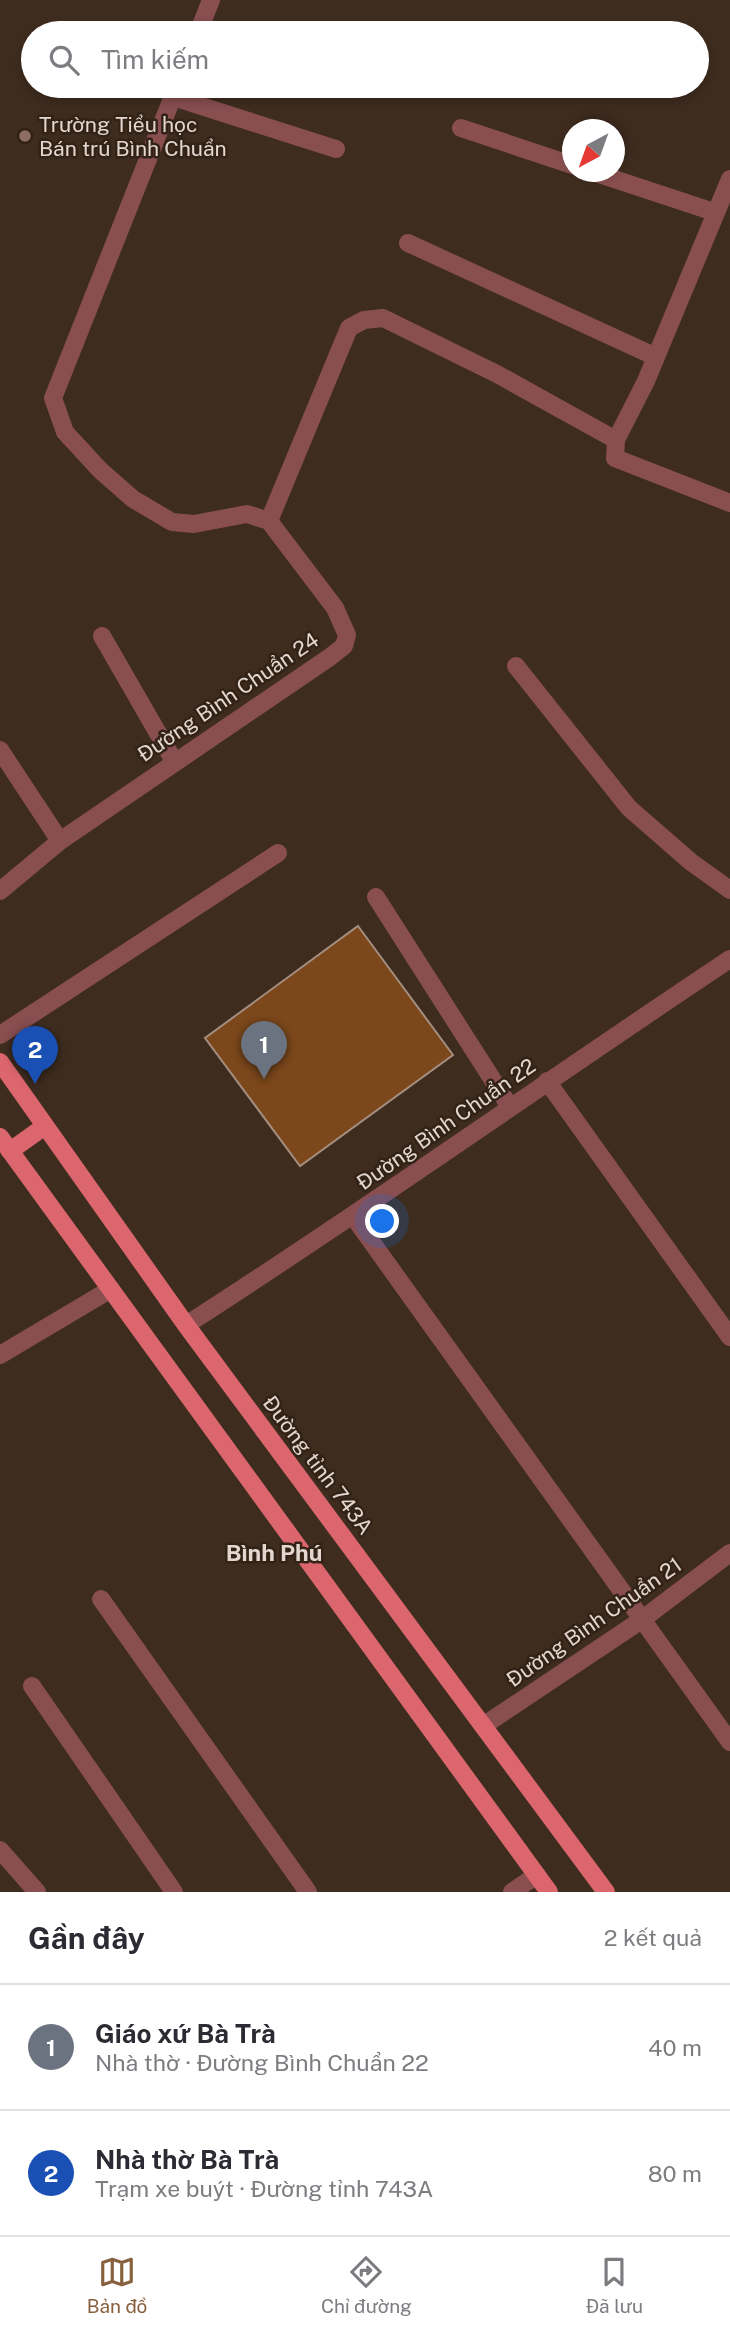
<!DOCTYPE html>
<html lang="vi">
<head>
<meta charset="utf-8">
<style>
  :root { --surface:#fff; --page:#f7f7f7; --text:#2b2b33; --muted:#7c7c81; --line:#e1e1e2; --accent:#87603d }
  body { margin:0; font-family:"Public Sans",sans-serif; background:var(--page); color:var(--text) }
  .compass { position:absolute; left:562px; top:119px; width:63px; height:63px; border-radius:50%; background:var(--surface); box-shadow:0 4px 10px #0003; rotate:221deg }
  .you { position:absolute; left:383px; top:1222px; width:24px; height:24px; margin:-18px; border:5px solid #fff; border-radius:50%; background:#1a73e8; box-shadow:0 0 0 10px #1a73e833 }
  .badge { display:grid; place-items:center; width:46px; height:46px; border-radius:50%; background:var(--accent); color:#fff; font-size:23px; font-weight:700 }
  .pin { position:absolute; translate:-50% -58px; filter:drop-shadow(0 2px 4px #0008) }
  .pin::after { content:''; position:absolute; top:37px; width:24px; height:21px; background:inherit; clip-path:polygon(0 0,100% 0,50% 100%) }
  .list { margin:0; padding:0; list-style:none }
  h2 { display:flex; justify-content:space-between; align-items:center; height:91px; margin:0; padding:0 28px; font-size:30px }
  h2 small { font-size:23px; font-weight:400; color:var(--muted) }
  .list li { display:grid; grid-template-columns:46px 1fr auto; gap:21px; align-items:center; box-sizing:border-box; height:126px; padding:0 28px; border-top:2px solid var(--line) }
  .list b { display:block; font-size:26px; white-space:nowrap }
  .list p { margin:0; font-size:23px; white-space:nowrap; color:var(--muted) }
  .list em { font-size:23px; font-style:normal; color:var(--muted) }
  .icon { flex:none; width:38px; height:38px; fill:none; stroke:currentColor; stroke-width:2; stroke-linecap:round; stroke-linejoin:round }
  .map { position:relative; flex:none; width:730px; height:1892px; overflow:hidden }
  .search { position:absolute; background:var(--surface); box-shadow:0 4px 10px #0003; left:21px; right:21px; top:21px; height:77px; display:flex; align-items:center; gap:18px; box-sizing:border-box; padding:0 24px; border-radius:38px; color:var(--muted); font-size:26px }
  .sheet { height:343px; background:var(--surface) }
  nav { display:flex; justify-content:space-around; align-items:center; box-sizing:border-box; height:98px; border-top:2px solid var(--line); background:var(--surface); font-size:19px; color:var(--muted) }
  nav a { display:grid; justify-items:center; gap:4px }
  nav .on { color:var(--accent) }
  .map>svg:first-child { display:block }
</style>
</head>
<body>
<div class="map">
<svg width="730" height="1892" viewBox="0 0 730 1892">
  <rect width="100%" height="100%" fill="#3e2c1f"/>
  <!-- building -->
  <polygon fill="#7b471b" stroke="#a48e7f" stroke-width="2" points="358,926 453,1055 300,1166 205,1038"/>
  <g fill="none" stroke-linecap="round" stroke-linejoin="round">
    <!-- minor -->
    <g stroke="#884e50" stroke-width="18">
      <polyline points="198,33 211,0"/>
      <polyline points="173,97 336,149"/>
      <polyline points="461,128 572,165"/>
      <polyline points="593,172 714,212"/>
      <polyline points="730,179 646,381 616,440 615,458 730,503"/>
      <polyline points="408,243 654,356"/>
      <polyline points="269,521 349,328 364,320 383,318 497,374 616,440"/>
      <polyline points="102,636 174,761"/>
      <polyline points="516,666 629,808 691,862 730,890"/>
      <polyline points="0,750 60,841"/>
      <polyline points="0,891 60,841 330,657 344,646 347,635 335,608 269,521 247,514 194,524 172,522 133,499 100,470 65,432 53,398 177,86"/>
      <polyline points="376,897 510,1107"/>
      <polyline points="0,1035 278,853"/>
      <polyline points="547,1081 730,1337"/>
      <polyline points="353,1216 730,1742"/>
      <path d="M186 1325C370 1207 548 1080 730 959"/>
      <polyline points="0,1355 111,1289"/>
      <polyline points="101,1599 308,1892"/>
      <polyline points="32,1686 174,1892"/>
      <polyline points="483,1726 640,1621 730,1553"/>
      <polyline points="0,1850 37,1892"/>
      <polyline points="512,1892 537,1875"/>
    </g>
    <!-- major -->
    <g stroke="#dc666e" stroke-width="18">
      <polyline points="0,1062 186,1325 606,1892"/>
      <polyline points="0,1137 549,1892"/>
      <polyline points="10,1151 45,1126"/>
    </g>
  </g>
  <!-- markers -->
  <circle fill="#8d6e63" stroke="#332216" stroke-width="2.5" cx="25" cy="136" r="7"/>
  <g text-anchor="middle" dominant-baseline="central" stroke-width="5" stroke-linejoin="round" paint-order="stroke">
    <!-- poi labels -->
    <g font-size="21" fill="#e3d7cf" stroke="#332216" text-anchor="start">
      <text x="39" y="124">Trường Tiểu học<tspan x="39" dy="24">Bán trú Bình Chuẩn</tspan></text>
    </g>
    <!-- street labels -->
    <g font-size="21" fill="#e3d7cf" stroke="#332216">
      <text transform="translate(228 697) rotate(-34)">Đường Bình Chuẩn 24</text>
      <text transform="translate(446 1124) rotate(-35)">Đường Bình Chuẩn 22</text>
      <text transform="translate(318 1465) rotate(53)">Đường tỉnh 743A</text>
      <text transform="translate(594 1622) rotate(-35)">Đường Bình Chuẩn 21</text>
    </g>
    <!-- neighbourhood labels -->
    <g font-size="23" font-weight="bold" fill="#e3d7cf" stroke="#332216">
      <text x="274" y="1552">Bình Phú</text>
    </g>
  </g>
</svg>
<svg class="compass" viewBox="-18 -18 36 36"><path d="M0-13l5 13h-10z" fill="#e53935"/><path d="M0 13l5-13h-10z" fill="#7c7c81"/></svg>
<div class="you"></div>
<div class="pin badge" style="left:264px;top:1079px;background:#6b7280">1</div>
<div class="pin badge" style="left:35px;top:1084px;background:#1a4fb4">2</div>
<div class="search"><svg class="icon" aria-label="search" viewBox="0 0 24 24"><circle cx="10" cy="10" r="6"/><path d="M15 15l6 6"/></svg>Tìm kiếm</div>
</div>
<section class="sheet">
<h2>Gần đây<small>2 kết quả</small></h2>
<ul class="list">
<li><span class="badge" style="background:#6b7280">1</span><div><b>Giáo xứ Bà Trà</b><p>Nhà thờ · Đường Bình Chuẩn 22</p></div><em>40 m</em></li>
<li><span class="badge" style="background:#1a4fb4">2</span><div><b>Nhà thờ Bà Trà</b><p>Trạm xe buýt · Đường tỉnh 743A</p></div><em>80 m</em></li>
</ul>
</section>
<nav>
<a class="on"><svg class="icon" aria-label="map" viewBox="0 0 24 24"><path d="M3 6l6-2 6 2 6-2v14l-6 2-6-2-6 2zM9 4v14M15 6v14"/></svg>Bản đồ</a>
<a><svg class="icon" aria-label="directions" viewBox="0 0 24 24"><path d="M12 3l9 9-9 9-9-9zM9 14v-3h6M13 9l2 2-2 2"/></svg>Chỉ đường</a>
<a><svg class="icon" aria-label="saved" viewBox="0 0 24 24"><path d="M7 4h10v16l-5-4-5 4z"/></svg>Đã lưu</a>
</nav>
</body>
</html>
